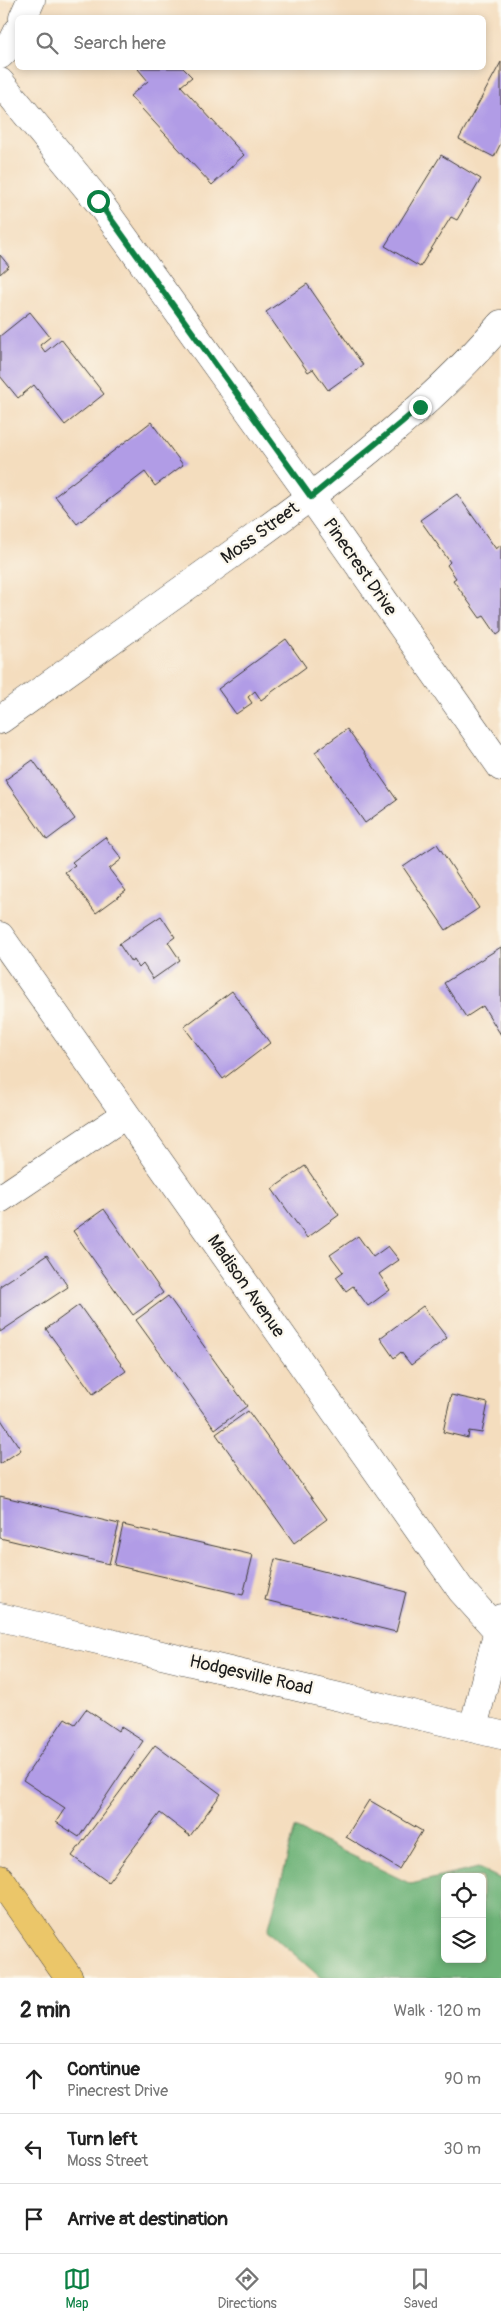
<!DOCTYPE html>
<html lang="en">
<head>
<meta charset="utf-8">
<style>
  :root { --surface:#fff; --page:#f2f2f2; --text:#222; --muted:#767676; --line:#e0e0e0; --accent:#0b8043 }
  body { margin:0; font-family:Pangolin,sans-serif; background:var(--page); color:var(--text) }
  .controls { position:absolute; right:15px; bottom:15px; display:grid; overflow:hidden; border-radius:8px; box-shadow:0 2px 8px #0003 }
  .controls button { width:45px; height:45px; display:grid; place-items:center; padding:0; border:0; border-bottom:1px solid var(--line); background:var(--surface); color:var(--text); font:25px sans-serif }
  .stop { position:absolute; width:15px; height:15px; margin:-11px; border:4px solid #0b8043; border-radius:50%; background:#fff }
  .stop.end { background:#0b8043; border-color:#fff; box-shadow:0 1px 5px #0008 }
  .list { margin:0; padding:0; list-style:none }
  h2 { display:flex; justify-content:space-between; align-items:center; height:65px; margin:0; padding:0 20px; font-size:21px }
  h2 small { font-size:16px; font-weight:400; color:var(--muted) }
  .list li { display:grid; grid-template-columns:32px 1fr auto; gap:15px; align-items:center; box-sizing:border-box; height:70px; padding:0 20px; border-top:1px solid var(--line) }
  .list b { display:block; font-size:19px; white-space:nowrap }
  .list p { margin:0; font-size:16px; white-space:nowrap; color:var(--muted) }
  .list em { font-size:16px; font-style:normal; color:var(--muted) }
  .icon { flex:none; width:28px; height:28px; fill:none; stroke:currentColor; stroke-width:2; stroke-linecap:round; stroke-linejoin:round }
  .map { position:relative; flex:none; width:501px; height:1978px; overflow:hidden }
  .search { position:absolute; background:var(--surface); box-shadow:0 2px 8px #0003; left:15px; right:15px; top:15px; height:55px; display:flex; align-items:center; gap:12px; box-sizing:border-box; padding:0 18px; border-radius:8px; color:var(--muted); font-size:19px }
  .sheet { height:275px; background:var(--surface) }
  nav { display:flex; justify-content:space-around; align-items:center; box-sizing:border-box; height:70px; border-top:1px solid var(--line); background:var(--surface); font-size:14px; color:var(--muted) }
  nav a { display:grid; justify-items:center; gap:2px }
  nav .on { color:var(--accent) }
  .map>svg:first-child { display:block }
</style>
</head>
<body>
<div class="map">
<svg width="501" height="1978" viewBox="0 0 501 1978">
  <rect width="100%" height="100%" fill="#fbf7ec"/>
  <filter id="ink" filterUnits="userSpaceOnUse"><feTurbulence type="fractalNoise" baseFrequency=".02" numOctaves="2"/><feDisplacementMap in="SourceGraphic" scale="10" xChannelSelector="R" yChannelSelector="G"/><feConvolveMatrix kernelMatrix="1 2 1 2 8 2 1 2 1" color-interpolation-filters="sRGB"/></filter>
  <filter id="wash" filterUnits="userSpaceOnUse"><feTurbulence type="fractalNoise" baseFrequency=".0096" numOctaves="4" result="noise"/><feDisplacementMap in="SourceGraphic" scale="20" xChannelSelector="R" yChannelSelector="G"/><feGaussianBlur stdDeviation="1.12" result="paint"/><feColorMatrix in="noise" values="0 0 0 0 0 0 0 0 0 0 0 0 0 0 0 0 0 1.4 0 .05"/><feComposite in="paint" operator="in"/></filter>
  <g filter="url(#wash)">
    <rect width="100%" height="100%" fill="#f4ddbe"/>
    <!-- forest -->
    <path fill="#6eb378" stroke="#45684a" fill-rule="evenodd" d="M295 1828 411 1884 478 1868 501 1879V1978H321L268 1931ZM445 1877H482V1959H445Z"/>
    <g id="blocks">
      <!-- building -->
      <g fill="#b19ce6">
        <polygon points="501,62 501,143 494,157 459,139"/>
        <polygon points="139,68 183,68 192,77 181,86 244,155 212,185 130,96 148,81 138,69"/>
        <polygon points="441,155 481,179 457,220 451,217 420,267 385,246"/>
        <polygon points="0,255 9,266 0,274"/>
        <polygon points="307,284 363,365 328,390 313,369 308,372 266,312"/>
        <polygon points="30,312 50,337 40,345 45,352 61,339 104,394 65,425 34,385 18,398 0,376 0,336"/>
        <polygon points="151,422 183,465 155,486 145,472 77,524 55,496"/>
        <polygon points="457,494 496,549 501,545 501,632 497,635 484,616 480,618 453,580 456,578 447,565 450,562 420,520"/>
        <polygon points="286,639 306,667 261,700 255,691 248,697 252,703 236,714 218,689"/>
        <polygon points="347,729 397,800 365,823 315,752"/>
        <polygon points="33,760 75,819 47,840 5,780"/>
        <polygon points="105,837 122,859 109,869 126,891 96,913 65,872 75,865 72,862"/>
        <polygon points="437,844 479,908 446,930 403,867"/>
        <polygon points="161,916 175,937 168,942 180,960 153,979 143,964 139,968 134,960 131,962 119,944"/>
        <polygon points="501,947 501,1035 483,1006 466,1017 444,983"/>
        <polygon points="232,991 270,1043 223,1079 184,1027"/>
        <polygon points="305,1166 339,1215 307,1238 272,1189"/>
        <polygon points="104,1209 163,1293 133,1315 73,1231"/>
        <polygon points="358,1236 373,1257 388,1246 399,1260 379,1274 390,1290 368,1306 353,1286 346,1291 336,1277 343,1272 330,1255"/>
        <polygon points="47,1255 68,1287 0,1332 0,1286"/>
        <polygon points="168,1296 247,1406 215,1429 136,1320"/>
        <polygon points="79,1305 126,1371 93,1394 46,1329"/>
        <polygon points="423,1306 447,1338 411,1365 401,1352 394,1358 380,1338"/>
        <polygon points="451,1395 488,1403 482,1433 469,1431 468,1438 443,1432"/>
        <polygon points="248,1411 327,1519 294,1543 216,1434"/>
        <polygon points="0,1418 21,1450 0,1464"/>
        <polygon points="0,1496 119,1524 109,1564 0,1538"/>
        <polygon points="123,1525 253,1555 243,1595 114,1565"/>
        <polygon points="275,1559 406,1592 396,1632 265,1600"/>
        <polygon points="86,1709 118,1731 121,1727 143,1741 79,1837 56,1822 65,1808 23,1780 65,1718 75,1724"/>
        <polygon points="155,1745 221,1794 190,1836 160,1813 108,1882 72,1856"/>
        <polygon points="369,1800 422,1831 399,1869 346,1837"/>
      </g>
    </g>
  </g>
  <g filter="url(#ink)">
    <use href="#blocks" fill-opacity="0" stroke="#3c3934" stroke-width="1"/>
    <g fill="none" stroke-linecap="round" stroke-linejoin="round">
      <defs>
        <g id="minor">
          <polyline points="23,18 31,0"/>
          <polyline points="0,55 12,43 18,31"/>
          <polyline points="0,82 98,201 311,497 501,767"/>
          <path d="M0 720C75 666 150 612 225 559 323 489 422 416 501 324"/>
          <polyline points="0,936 461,1590 498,1631"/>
          <polyline points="0,1199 125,1115"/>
          <polyline points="0,1617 501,1735"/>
          <polyline points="473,1728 501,1618"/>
        </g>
        <polyline id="major" points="0,1879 69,1978"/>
      </defs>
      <!-- minor casing -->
      <use href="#minor" stroke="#3c3934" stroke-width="29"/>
      <!-- major casing -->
      <use href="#major" stroke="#3c3934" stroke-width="29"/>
      <!-- minor -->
      <use href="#minor" stroke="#fff" stroke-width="28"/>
      <!-- major -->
      <use href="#major" stroke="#ebc669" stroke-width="28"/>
    </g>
  </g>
  <g fill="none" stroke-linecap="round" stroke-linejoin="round" filter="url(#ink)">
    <!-- route -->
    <polyline stroke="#0b8043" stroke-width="6" points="98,201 311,497 420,407"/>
  </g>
  <g text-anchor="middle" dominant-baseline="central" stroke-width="4.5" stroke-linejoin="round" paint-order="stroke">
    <!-- street labels -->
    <g font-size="18" fill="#1c1c1c" stroke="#fbf7ec">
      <text transform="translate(260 533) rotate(-36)">Moss Street</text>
      <text transform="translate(360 567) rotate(55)">Pinecrest Drive</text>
      <text transform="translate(246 1286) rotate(55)">Madison Avenue</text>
      <text transform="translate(251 1675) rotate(13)">Hodgesville Road</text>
    </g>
  </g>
</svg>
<div class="controls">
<button><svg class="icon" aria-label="locate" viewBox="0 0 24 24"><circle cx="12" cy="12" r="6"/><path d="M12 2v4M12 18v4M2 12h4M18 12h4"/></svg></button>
<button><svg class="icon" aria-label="layers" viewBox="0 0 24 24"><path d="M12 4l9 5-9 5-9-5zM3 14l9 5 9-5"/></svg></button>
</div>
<div class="stop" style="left:98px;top:201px"></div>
<div class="stop end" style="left:420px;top:407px"></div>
<div class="search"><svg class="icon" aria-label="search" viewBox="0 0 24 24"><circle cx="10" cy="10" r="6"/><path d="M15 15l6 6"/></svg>Search here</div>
</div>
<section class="sheet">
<h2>2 min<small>Walk · 120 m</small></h2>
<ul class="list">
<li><svg class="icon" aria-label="ahead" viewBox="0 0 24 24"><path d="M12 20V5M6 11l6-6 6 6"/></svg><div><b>Continue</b><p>Pinecrest Drive</p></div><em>90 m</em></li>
<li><svg class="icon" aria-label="left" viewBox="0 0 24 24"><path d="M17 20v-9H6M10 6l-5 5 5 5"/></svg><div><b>Turn left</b><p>Moss Street</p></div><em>30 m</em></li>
<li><svg class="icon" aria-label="arrive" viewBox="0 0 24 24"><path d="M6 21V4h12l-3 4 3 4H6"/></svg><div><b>Arrive at destination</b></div></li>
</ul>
</section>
<nav>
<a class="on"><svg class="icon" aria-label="map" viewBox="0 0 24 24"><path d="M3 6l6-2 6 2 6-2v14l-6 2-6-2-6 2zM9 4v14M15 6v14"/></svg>Map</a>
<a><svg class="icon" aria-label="directions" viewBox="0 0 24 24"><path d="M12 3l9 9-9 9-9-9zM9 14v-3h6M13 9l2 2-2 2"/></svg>Directions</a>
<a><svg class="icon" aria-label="saved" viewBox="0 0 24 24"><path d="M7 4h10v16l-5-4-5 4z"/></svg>Saved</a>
</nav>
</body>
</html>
